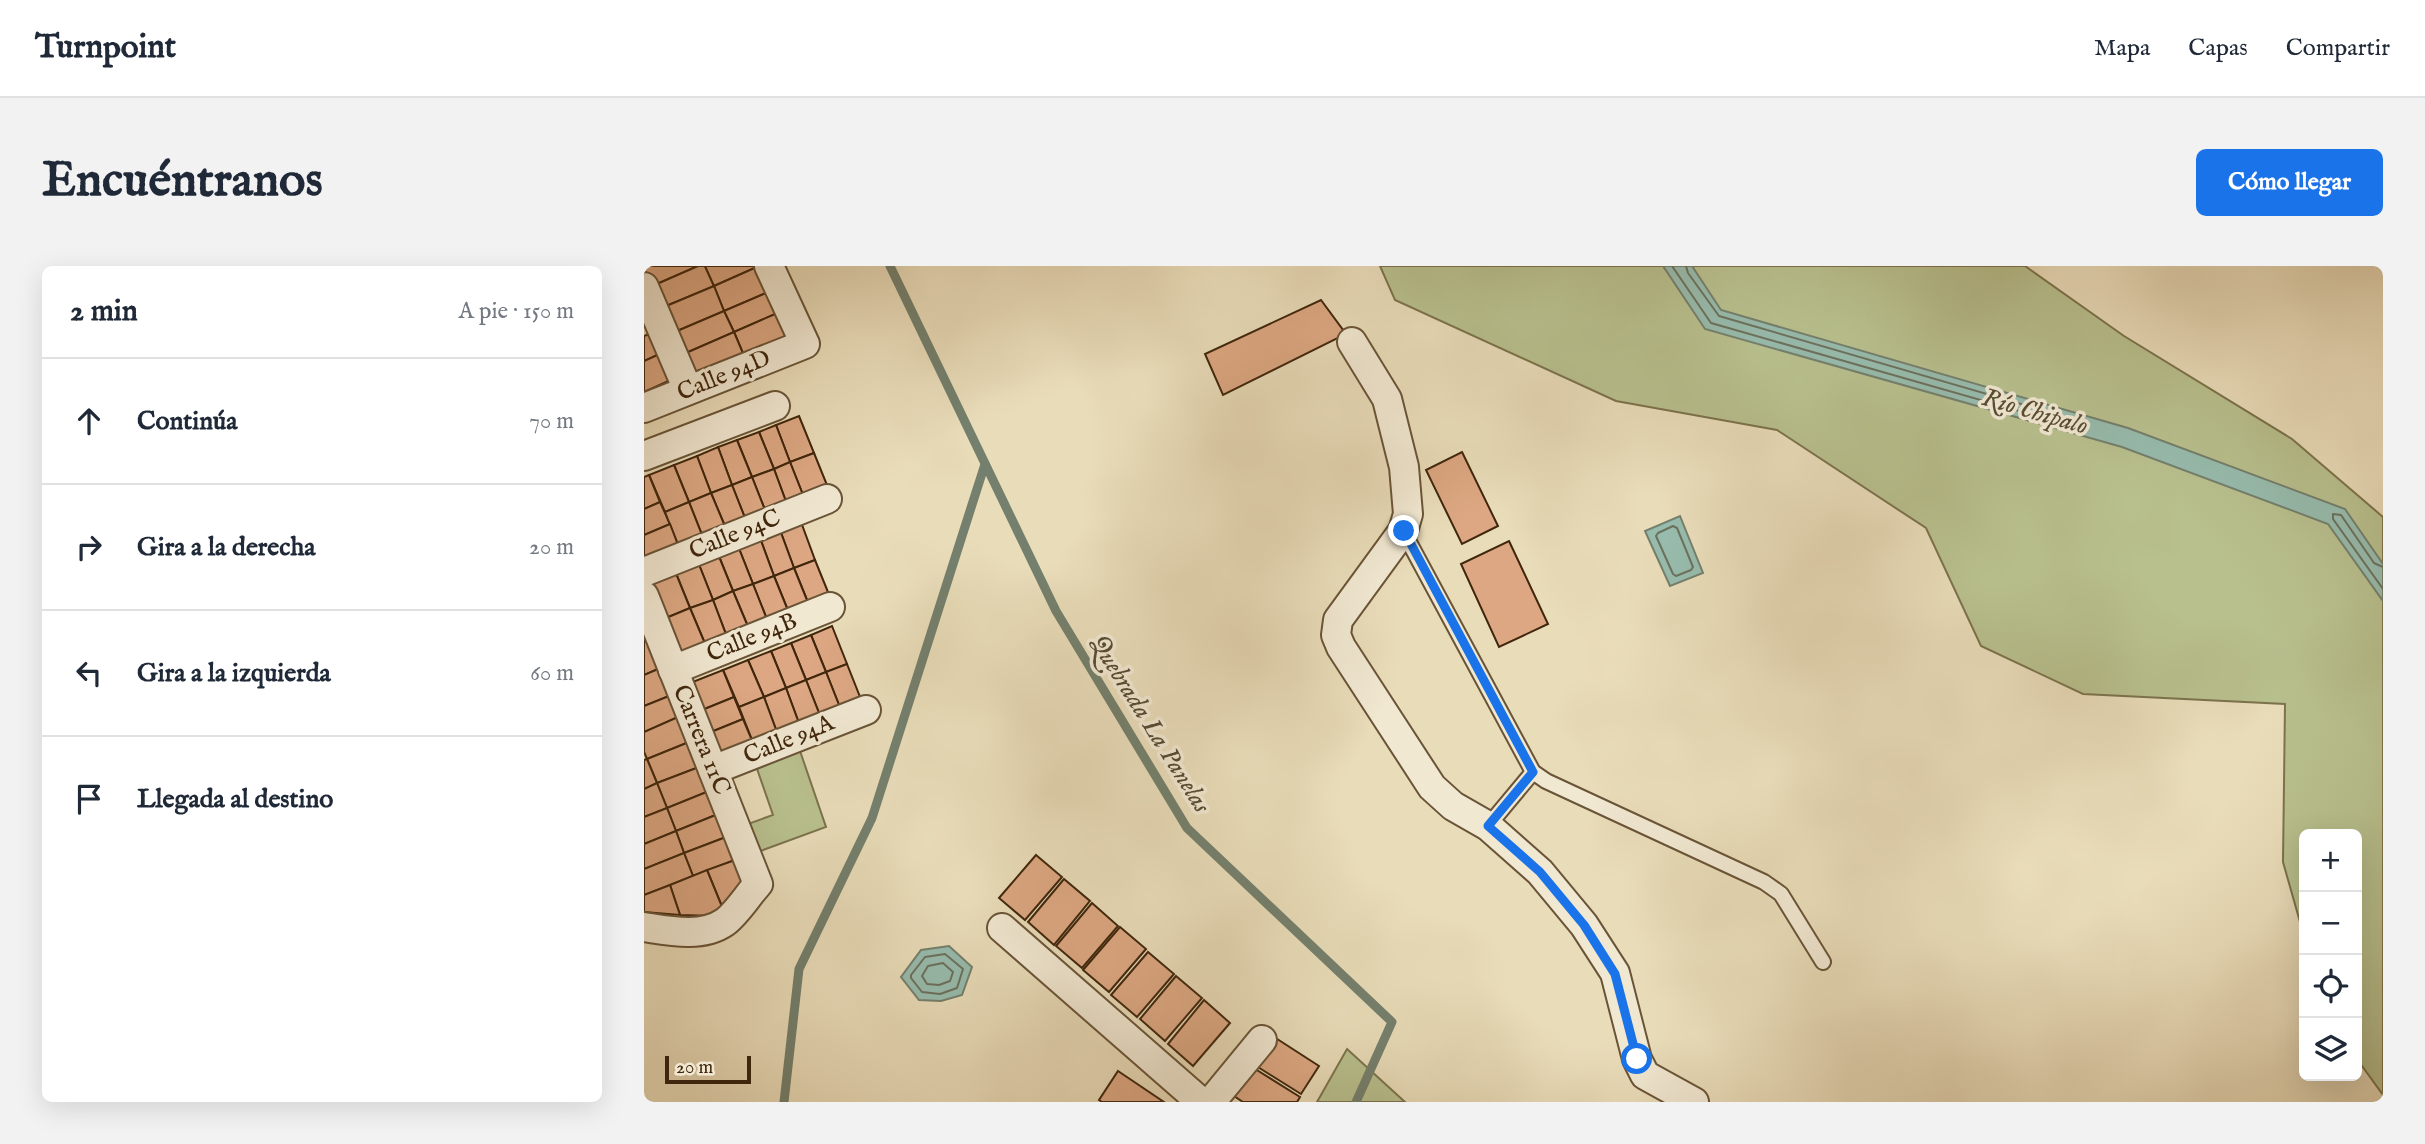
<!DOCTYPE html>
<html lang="es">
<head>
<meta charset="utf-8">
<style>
  :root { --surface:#fff; --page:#f2f2f3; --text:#1f2937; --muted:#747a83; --line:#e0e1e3; --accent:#1a73e8 }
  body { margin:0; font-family:"IM FELL English",serif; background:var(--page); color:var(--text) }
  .controls { position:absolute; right:21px; bottom:21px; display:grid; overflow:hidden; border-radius:10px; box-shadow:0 7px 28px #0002 }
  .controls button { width:63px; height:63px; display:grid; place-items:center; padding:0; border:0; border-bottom:2px solid var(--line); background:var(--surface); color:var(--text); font:35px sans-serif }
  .scale { position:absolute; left:21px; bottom:18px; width:86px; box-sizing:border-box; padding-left:7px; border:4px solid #40260c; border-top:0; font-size:19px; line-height:24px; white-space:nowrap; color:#40260c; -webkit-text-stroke:5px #f1e8d2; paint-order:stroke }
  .stop { position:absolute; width:21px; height:21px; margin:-16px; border:5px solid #1a73e8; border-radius:50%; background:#fff }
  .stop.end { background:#1a73e8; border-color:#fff; box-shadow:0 2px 7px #0008 }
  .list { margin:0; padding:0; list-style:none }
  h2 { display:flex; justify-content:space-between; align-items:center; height:91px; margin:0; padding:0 28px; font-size:30px }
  h2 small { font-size:23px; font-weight:400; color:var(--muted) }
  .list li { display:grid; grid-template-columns:46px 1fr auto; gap:21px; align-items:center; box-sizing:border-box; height:126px; padding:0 28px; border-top:2px solid var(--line) }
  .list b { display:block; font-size:26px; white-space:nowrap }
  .list em { font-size:23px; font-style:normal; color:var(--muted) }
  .icon { flex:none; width:38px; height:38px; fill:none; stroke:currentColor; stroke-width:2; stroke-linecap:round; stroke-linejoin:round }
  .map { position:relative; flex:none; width:1739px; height:836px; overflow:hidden; border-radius:10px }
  header { display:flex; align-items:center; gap:42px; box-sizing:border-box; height:98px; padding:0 35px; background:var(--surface); border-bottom:2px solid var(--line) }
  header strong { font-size:33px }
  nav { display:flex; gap:38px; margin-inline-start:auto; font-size:24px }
  .intro { display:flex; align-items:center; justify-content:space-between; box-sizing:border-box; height:168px; padding:0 42px }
  h1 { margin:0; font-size:49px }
  .button { padding:18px 32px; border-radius:10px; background:var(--accent); color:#fff; font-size:24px; font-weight:700 }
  main { display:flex; gap:42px; padding:0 42px }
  aside { flex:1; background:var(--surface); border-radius:10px; box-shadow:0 7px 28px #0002 }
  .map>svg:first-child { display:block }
</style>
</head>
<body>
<header>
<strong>Turnpoint</strong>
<nav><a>Mapa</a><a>Capas</a><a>Compartir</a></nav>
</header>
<div class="intro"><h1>Encuéntranos</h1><a class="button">Cómo llegar</a></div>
<main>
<aside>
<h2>2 min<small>A pie · 150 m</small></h2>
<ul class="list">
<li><svg class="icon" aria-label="ahead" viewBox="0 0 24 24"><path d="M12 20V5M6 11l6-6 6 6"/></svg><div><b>Continúa</b></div><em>70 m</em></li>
<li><svg class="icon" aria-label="right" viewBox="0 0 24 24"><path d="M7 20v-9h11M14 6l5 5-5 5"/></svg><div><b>Gira a la derecha</b></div><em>20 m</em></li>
<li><svg class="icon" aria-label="left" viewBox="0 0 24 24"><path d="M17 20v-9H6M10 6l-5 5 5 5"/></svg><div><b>Gira a la izquierda</b></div><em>60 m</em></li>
<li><svg class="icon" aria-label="arrive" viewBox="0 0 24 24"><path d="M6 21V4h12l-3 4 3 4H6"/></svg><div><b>Llegada al destino</b></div></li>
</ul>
</aside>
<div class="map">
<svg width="1739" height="836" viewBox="0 0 1739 836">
  <rect width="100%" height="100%" fill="#e9dcb9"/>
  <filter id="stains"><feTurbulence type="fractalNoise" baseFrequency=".00286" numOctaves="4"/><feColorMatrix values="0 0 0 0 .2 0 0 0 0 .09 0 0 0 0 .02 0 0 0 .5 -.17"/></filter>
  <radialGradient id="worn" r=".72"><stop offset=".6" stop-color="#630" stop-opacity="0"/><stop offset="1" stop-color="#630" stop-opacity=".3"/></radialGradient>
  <!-- green -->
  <g fill="#b8c08e" stroke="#7c734d" stroke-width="2">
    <polygon points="736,0 1381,0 1480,70 1648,173 1739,251 1739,829 1713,793 1713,568 1660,568 1660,670 1639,596 1641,438 1439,428 1337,380 1282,262 1133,164 972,135 751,34"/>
    <polygon points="155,482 182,561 111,587 101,559 129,549 111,497"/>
    <polygon points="703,783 761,836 673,836"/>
  </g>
  <!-- water -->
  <g fill="#97bcae" stroke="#74806d" stroke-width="2">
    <polygon points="1019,0 1048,0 1077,44 1484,162 1701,243 1739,298 1739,335 1684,258 1478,181 1061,63"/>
    <polygon points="1036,250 1059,307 1026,320 1001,265"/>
    <polygon points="305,680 328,701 318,729 297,735 275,734 257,711 277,684"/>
  </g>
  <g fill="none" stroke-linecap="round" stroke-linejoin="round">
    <!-- shore -->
    <g stroke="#6c715d" stroke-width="2">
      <polyline points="1028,0 1067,57 1396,151 1400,149 1398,144 1075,50 1044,7 1042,0"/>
      <polygon points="1029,260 1033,262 1049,301 1047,304 1032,310 1029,308 1012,270 1014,267"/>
      <polyline points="1739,301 1730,297 1697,249 1689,248 1689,253 1739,323"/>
      <polygon points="301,688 319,703 313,722 296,728 278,726 267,712 267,709 281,691"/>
      <polygon points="299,697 309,706 306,715 295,719 283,718 278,710 284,700"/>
    </g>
    <!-- stream -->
    <g stroke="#74806d" stroke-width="9">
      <polyline points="246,0 412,345 543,562 748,756 712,836"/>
      <polyline points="140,836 155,703 228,552 341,198"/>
    </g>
  </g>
  <!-- building -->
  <g fill="#dca782" stroke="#40260c" stroke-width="2">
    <polygon points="0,0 54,0 6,21 0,7"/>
    <polygon points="54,0 61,0 70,20 15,43 6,21"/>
    <polygon points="61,0 115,0 70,20"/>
    <polygon points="115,0 129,24 80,45 70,20"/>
    <polygon points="70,20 80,45 26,68 15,43"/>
    <polygon points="129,24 138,45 90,66 80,45"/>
    <polygon points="677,34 702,68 579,129 561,88"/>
    <polygon points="80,45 90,66 35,90 26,68"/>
    <polygon points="138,45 149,71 101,92 90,66"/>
    <polygon points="10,66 20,86 0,95 0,70"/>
    <polygon points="90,66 101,92 46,116 35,90"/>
    <polygon points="20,86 31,112 0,126 0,95"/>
    <polygon points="155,150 170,187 146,196 132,159"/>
    <polygon points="132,159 146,196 130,203 115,166"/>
    <polygon points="115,166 130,203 108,211 93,174"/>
    <polygon points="93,174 108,211 88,219 74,181"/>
    <polygon points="74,181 88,219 67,227 53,190"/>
    <polygon points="818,186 854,260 818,278 782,204"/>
    <polygon points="170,187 185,224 161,234 146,196"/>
    <polygon points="53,190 67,227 45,236 30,199"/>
    <polygon points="146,196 161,234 144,241 130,203"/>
    <polygon points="30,199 45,236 21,246 5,209"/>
    <polygon points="130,203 144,241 123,249 108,211"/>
    <polygon points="5,209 16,236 0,243 0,211"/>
    <polygon points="108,211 123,249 103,257 88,219"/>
    <polygon points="88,219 103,257 83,265 67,227"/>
    <polygon points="67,227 83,265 60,274 45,236"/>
    <polygon points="16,236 26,258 0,269 0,243"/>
    <polygon points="45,236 60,274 36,284 21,246"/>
    <polygon points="157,256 171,294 150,302 136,264"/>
    <polygon points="26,258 36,284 0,299 0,269"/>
    <polygon points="136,264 150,302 130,310 116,272"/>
    <polygon points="116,272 130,310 109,318 94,280"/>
    <polygon points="865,275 904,358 855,381 817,298"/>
    <polygon points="94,280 109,318 89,325 74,288"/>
    <polygon points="74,288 89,325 69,334 54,296"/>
    <polygon points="171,294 186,331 165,339 150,302"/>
    <polygon points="54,296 69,334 46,342 31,305"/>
    <polygon points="150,302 165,339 145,347 130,310"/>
    <polygon points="31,305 46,342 22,352 7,315"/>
    <polygon points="130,310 145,347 124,356 109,318"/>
    <polygon points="109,318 124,356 105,363 89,325"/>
    <polygon points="89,325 105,363 83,371 69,334"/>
    <polygon points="69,334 83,371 62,380 46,342"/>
    <polygon points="46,342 62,380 37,390 22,352"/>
    <polygon points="188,360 203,398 182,406 167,369"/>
    <polygon points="167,369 182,406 162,414 147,377"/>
    <polygon points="2,374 14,403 0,409 0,375"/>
    <polygon points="147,377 162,414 142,422 127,385"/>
    <polygon points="127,385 142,422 120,431 104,394"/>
    <polygon points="104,394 120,431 95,441 79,404"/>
    <polygon points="203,398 218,436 197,444 182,406"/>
    <polygon points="14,403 25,430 0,440 0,409"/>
    <polygon points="79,404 90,431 58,444 46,417"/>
    <polygon points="182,406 197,444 177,452 162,414"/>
    <polygon points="162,414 177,452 156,460 142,422"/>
    <polygon points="142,422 156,460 134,469 120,431"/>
    <polygon points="25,430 34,451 0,466 0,440"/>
    <polygon points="90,431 99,453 67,466 58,444"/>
    <polygon points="120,431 134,469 110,479 95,441"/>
    <polygon points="34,451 45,476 3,493 0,486 0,466"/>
    <polygon points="99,453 110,479 78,492 67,466"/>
    <polygon points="45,476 55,501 13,517 3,493"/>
    <polygon points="3,493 13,517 0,523 0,494"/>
    <polygon points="55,501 65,525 23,542 13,517"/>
    <polygon points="13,517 23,542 0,551 0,523"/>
    <polygon points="65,525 74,548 32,565 23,542"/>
    <polygon points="23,542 32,565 0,578 0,551"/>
    <polygon points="74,548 82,571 40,587 32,565"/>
    <polygon points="32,565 40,587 0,603 0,578"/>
    <polygon points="82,571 91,594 49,610 40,587"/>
    <polygon points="40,587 49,610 0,629 0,603"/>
    <polygon points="392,589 418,611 381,654 355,632"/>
    <polygon points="91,594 100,622 81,648 63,604"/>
    <polygon points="63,604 81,648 72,650 36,649 26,619"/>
    <polygon points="420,613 446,635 410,679 384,656"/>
    <polygon points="26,619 36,649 0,646 0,629"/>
    <polygon points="448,637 474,660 438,702 412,680"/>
    <polygon points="476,661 502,683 465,726 439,704"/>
    <polygon points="504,686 530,708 493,751 467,729"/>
    <polygon points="532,710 558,732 521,775 496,753"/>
    <polygon points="560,734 586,757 549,800 524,778"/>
    <polygon points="627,769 675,800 657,828 609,798"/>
    <polygon points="608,801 656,831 653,836 599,836 590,830"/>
    <polygon points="474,805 520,836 458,836 455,834"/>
  </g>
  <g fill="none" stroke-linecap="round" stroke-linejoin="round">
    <defs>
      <g id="lane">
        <polyline points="759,265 889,506 902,515 1120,616 1137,628 1179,696"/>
        <polyline points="844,560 889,506"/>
      </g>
      <g id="street">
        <polyline points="0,21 44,124"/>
        <polyline points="708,76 743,133 760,201 764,248 759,265 694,354 692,369 697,381 788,521 809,540 844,560 896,606 940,659 971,707 993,793 1001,809 1050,836"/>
        <polyline points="0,142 161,78 125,0"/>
        <polyline points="0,190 131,140"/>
        <polyline points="0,306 183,233"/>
        <path d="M0 330 114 618C104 629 93 647 81 656 58 672 26 665 0 661"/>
        <polyline points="29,404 186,341"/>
        <polyline points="69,504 222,444"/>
        <polyline points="358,662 557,836"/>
        <polyline points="567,836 618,774"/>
      </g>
    </defs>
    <!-- lane casing -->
    <use href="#lane" stroke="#6a5437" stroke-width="18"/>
    <!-- street casing -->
    <use href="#street" stroke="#6a5437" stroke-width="32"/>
    <!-- lane -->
    <use href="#lane" stroke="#f1e8d2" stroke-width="14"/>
    <!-- street -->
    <use href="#street" stroke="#f1e8d2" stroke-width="28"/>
  </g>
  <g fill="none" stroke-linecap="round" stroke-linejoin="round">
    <!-- route -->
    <polyline stroke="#1a73e8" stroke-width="9" points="760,265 889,506 844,560 896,606 940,659 971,708 993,793"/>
  </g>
  <g text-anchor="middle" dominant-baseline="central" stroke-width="7" stroke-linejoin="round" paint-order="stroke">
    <!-- street labels -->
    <g font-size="24" fill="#40260c" stroke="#f1e8d2">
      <text transform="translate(80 110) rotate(-22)">Calle 94D</text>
      <text transform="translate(91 269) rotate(-22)">Calle 94C</text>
      <text transform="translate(108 372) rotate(-22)">Calle 94B</text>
      <text transform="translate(57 474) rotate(68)">Carrera 11C</text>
      <text transform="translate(145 474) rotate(-22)">Calle 94A</text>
    </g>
    <!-- water labels -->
    <g font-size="26" font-style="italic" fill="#564c34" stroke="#f1e8d2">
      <text transform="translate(1391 146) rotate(16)">Río Chipalo</text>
      <text transform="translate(506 458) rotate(58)">Quebrada La Panelas</text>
    </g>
  </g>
  <rect width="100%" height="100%" filter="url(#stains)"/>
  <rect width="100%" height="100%" fill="url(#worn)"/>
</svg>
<div class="controls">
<button>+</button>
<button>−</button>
<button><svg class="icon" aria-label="locate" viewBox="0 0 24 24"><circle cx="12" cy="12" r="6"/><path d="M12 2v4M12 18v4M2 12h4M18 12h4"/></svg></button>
<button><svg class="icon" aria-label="layers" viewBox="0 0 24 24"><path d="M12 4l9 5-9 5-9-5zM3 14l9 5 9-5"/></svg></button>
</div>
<div class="scale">20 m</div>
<div class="stop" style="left:993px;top:793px"></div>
<div class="stop end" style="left:760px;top:265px"></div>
</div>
</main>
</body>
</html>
